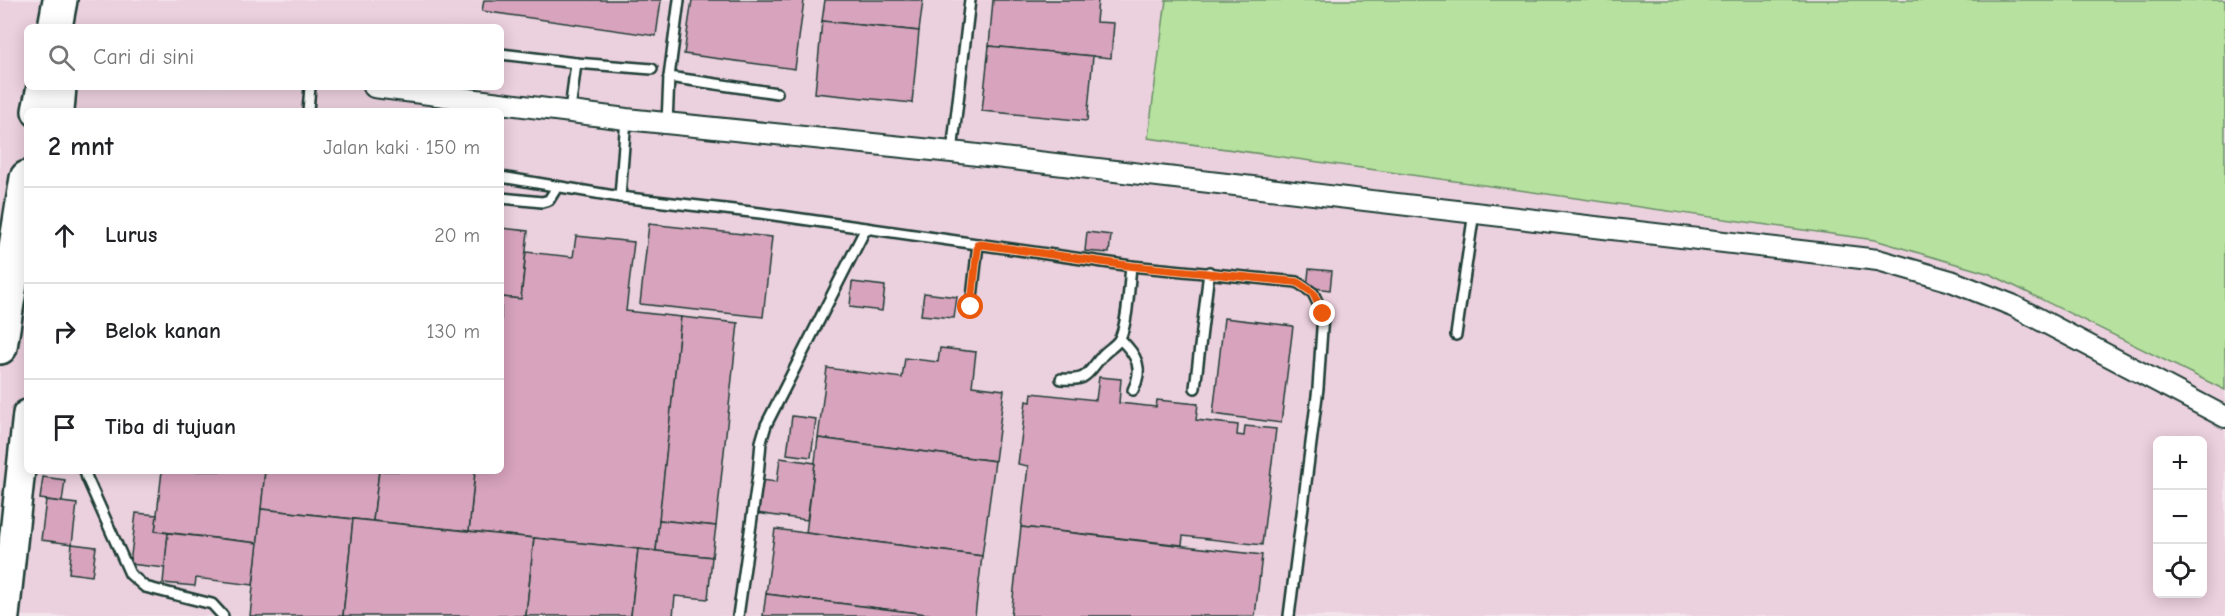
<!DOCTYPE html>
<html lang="id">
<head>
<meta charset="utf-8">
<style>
  :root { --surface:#fff; --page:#f6f6f6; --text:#202124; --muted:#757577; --line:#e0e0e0 }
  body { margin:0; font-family:"Comic Neue",sans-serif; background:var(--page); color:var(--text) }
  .controls { position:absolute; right:18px; bottom:18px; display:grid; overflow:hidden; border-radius:9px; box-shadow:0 3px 15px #0003 }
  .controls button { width:54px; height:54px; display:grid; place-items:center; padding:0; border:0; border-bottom:2px solid var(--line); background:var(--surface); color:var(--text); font:30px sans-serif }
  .stop { position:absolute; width:18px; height:18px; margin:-14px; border:4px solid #ea580c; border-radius:50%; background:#fff }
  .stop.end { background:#ea580c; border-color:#fff; box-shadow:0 2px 6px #0008 }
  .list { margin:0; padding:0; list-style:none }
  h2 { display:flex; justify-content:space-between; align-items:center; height:78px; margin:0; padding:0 24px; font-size:26px }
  h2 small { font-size:20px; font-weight:400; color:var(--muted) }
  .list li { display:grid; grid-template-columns:39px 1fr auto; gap:18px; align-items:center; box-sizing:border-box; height:96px; padding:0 24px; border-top:2px solid var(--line) }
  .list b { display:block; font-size:22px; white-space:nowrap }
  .list em { font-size:20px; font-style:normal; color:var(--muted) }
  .icon { flex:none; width:33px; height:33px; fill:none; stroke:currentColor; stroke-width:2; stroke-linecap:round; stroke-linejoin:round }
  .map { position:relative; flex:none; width:2225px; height:616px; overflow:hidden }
  .search { position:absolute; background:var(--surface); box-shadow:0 3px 15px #0003; left:24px; top:24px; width:480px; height:66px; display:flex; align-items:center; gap:15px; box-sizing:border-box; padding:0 21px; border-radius:9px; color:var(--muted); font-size:22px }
  .panel { position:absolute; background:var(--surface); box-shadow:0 3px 15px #0003; left:24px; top:108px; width:480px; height:366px; border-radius:9px }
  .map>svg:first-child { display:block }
</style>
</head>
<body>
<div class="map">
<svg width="2225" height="616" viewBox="0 0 2225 616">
  <rect width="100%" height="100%" fill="#f3e3eb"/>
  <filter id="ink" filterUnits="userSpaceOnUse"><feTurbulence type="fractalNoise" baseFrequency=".0167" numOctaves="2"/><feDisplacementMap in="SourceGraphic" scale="12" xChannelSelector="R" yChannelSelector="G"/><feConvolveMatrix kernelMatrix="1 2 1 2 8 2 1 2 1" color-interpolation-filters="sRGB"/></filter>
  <g filter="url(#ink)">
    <!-- built -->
    <path fill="#ebd0dd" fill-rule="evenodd" d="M0 0H2225V616H0ZM27 27H501V87H27ZM27 111H501V471H27ZM2158 440H2202V594H2158Z"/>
    <!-- green -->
    <polygon fill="#b6e19e" stroke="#6a8f69" stroke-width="1.5" points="1166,0 2225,0 2225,390 1990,274 1875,240 1148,138"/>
    <!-- building -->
    <g fill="#d7a3bd" stroke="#1f3d34" stroke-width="1.5">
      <polygon points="484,0 661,0 656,36 482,11"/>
      <polygon points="692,0 804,0 795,69 684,54"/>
      <polygon points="825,0 923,0 919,31 822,21"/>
      <polygon points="993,0 1098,0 1096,22 1114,23 1111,58 989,46"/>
      <polygon points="822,21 919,31 912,103 815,93"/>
      <polygon points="989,46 1093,56 1087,121 982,111"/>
      <polygon points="649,224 772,237 763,317 640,304"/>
      <polygon points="501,228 528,231 521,299 501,297"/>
      <polygon points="1087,232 1111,235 1109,253 1085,251"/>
      <polygon points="576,236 634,242 626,311 681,317 656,551 469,531 475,471 501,471 501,297 521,299 526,252 573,257"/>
      <polygon points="1309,269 1332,271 1330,290 1307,287"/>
      <polygon points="852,282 885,286 882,311 850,307"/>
      <polygon points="924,293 957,297 954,318 921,315"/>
      <polygon points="681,317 738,323 716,526 659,520"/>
      <polygon points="1224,318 1293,326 1281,423 1213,414"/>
      <polygon points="940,348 976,352 972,386 1004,390 995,461 818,438 827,368 902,378 905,358 938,362"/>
      <polygon points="1099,377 1121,379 1119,403 1156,407 1157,400 1198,404 1196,420 1238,425 1237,435 1244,436 1245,426 1276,429 1262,545 1183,536 1182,545 1021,527 1028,466 1018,464 1026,401 1031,402 1032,393 1096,400"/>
      <polygon points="792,416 816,419 811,457 787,454"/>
      <polygon points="818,438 995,461 982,556 806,533"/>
      <polygon points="780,458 815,463 807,520 756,513 761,480 777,482"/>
      <polygon points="162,471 265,471 258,543 155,531"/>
      <polygon points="265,471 379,471 373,521 261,509"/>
      <polygon points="379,471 475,471 469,531 373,521"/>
      <polygon points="43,477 65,480 62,502 40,499"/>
      <polygon points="46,500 77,504 72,544 41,540"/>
      <polygon points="261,509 353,519 343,616 250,616"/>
      <polygon points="136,513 157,515 155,531 168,533 165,568 130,564"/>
      <polygon points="353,519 534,538 526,616 343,616"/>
      <polygon points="659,520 716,526 712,557 656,551"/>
      <polygon points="1021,527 1262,555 1255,616 1011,616"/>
      <polygon points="775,529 982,556 975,616 941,616 766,594"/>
      <polygon points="168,533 258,543 253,585 196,578 195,586 163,583"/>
      <polygon points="534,538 638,549 631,616 526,616"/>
      <polygon points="72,544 96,547 92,576 69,573"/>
      <polygon points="638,549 712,557 708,599 675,596 673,616 631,616"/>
      <polygon points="766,594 941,616 763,616"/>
    </g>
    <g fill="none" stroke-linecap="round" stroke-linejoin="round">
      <defs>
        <g id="lane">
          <polyline points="501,54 576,63 652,69"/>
          <polyline points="669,77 777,93"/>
          <polyline points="308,111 310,87"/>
          <polyline points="570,111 576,63"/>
          <polyline points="626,119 620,197 760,213 1131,266 1297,282 1313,293 1323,314 1318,388 1289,616"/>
          <polyline points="667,123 669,77 679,0"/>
          <polyline points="952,152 970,0"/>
          <polyline points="501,177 620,197"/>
          <polyline points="501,198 542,202 549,200 557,187"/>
          <polyline points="971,307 978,244"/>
          <polyline points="1456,335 1474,212"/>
          <path d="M1120 339C1137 355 1144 369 1133 390"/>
          <path d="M1061 379C1088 381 1086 375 1102 356 1107 350 1115 346 1119 340 1128 325 1129 284 1131 266"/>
          <polyline points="1195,388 1209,272"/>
          <polyline points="85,471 87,478 130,574 145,587 212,604 223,616"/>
          <polyline points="738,616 758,475 761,442 766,425 866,228"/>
        </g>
        <polyline id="street" points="374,87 626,119 952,152 1878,260 1951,281 2012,305 2225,417"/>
        <g id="secondary">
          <polyline points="60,111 62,87"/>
          <polyline points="5,616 27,414"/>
        </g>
        <g id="highway">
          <polyline points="55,27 60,0"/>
          <polyline points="39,111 44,87"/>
          <polyline points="0,347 27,178"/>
        </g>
      </defs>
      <!-- lane casing -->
      <use href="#lane" stroke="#1f3d34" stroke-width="14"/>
      <!-- street casing -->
      <use href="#street" stroke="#1f3d34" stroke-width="24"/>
      <!-- secondary casing -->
      <use href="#secondary" stroke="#1f3d34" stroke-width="32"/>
      <!-- highway casing -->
      <use href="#highway" stroke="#1f3d34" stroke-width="38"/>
      <!-- lane -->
      <use href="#lane" stroke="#fff" stroke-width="9"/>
      <!-- street -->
      <use href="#street" stroke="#fff" stroke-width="20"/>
      <!-- secondary -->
      <use href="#secondary" stroke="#fff" stroke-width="27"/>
      <!-- highway -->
      <use href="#highway" stroke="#fff" stroke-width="33"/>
    </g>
  </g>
  <g fill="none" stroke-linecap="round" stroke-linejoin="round" filter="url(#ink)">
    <!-- route -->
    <polyline stroke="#ea580c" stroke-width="8" points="971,307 978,244 1131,266 1297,282 1313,293 1323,314"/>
  </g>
</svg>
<div class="controls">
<button>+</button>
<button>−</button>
<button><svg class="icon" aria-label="locate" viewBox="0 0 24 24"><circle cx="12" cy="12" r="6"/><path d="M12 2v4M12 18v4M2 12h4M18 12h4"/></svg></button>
</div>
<div class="stop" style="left:971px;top:307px"></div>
<div class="stop end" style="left:1323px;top:314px"></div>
<div class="search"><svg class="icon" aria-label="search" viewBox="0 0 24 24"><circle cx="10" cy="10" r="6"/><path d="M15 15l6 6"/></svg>Cari di sini</div>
<section class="panel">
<h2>2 mnt<small>Jalan kaki · 150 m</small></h2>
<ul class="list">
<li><svg class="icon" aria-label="ahead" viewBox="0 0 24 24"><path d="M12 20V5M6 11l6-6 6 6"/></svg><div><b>Lurus</b></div><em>20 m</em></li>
<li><svg class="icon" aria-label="right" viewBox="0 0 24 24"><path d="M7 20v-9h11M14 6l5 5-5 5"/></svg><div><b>Belok kanan</b></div><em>130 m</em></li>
<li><svg class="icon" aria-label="arrive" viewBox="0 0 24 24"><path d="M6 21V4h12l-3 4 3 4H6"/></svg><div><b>Tiba di tujuan</b></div></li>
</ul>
</section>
</div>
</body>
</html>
